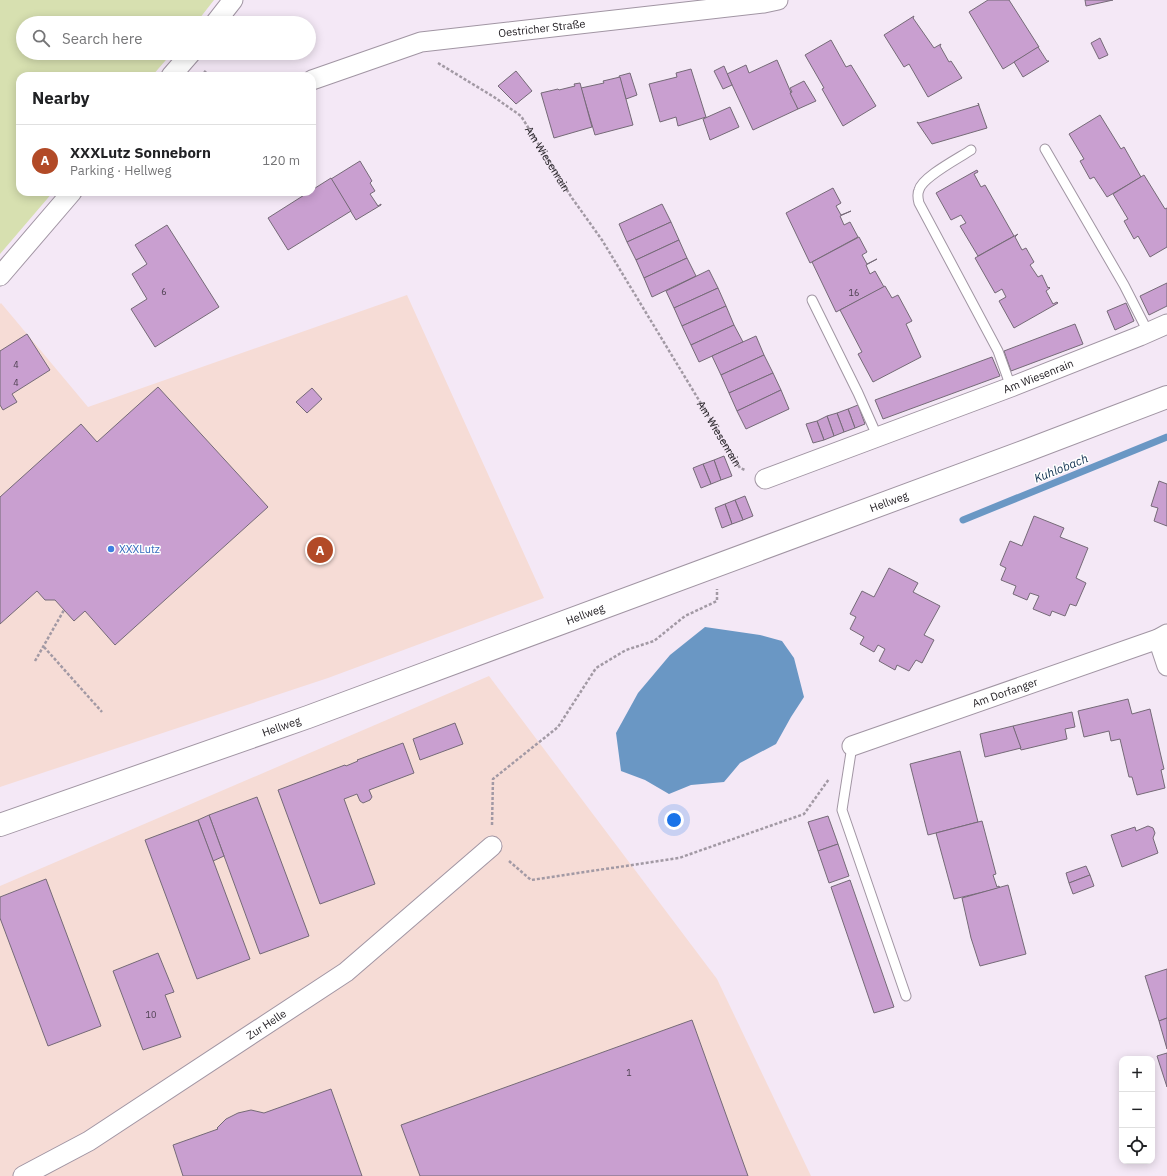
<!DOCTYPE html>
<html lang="en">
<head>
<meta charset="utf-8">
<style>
  :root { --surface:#fff; --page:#f6f6f6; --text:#202124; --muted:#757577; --line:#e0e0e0; --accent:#b24a27 }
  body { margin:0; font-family:"IBM Plex Sans",sans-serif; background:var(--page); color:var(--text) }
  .controls { position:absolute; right:12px; bottom:12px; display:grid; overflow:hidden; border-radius:8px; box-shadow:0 2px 10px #0003 }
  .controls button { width:36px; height:36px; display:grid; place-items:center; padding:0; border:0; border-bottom:1px solid var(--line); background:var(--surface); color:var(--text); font:20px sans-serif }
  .you { position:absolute; left:674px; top:820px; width:14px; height:14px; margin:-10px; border:3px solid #fff; border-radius:50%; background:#1a73e8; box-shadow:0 0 0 6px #1a73e833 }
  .badge { display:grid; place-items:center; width:26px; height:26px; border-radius:50%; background:var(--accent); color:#fff; font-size:13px; font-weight:700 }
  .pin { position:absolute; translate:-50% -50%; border:2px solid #fff; box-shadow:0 1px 4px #0006 }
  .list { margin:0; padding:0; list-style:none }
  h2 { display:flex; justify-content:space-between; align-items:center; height:52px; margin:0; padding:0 16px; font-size:17px }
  h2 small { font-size:13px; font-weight:400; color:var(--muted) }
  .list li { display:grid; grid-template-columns:26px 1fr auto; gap:12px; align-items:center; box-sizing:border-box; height:72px; padding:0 16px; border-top:1px solid var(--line) }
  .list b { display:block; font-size:15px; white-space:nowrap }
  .list p { margin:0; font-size:13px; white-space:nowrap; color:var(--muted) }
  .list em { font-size:13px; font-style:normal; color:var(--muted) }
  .icon { flex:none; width:22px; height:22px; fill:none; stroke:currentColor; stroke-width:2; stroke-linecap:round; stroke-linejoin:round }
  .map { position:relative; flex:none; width:1167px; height:1176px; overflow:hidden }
  .search { position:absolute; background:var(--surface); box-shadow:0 2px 10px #0003; left:16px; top:16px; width:300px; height:44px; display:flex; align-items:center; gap:10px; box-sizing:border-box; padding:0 14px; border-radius:22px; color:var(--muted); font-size:15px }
  .panel { position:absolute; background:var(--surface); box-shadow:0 2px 10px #0003; left:16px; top:72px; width:300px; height:124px; border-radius:12px }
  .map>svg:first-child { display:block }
</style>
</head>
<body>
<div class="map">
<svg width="1167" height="1176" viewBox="0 0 1167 1176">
  <rect width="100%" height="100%" fill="#f4e8f6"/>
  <!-- commercial -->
  <g fill="#f6dcd6">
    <polygon points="407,295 544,598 328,678 0,787 0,304 1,303 88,407"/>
    <polygon points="489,676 717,979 811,1176 0,1176 0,886"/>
  </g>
  <!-- green -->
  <polygon fill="#d7e0b0" points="0,0 214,0 196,23 23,23 23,53 172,53 152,76 20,76 20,192 53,192 0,254"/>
  <!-- water -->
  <polygon fill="#6a97c4" points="705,627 760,635 782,641 794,658 804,697 791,717 776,744 740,763 724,782 691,785 669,794 645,780 621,771 616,733 638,693 670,655"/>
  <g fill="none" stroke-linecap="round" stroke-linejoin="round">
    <!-- stream -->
    <polyline stroke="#6a97c4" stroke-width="7" points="963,520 1167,437"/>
  </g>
  <!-- building -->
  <g fill="#c99fd0" stroke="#756a77">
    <polygon points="988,0 1009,0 1039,47 1003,69 969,12"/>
    <polygon points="1085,0 1113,0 1086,6"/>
    <polygon points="914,16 913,18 934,48 941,44 940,46 949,62 951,61 962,78 928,97 909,64 904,67 884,35"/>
    <polygon points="1100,38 1108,55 1099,59 1091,43"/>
    <polygon points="831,40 846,67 851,65 876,106 843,126 822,89 824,88 805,55"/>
    <polygon points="1038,47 1047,61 1049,61 1023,77 1014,62"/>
    <polygon points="777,60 798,109 753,130 727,74 746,65 749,73"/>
    <polygon points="724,66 732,85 723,89 714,71"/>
    <polygon points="691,69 706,117 678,126 676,117 660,122 649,84 677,77 676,73"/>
    <polygon points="516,71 532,91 516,104 498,86"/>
    <polygon points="630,73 637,95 626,99 619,76"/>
    <polygon points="620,77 633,125 595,135 581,88 604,83 603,81"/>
    <polygon points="804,81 816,101 798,109 790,93 792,92 790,88"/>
    <polygon points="580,83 592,127 554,138 541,93 558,89 559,90 575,86 574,84"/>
    <polygon points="978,103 987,128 932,144 917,122 919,123 979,105"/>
    <polygon points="730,107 739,127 710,140 703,119"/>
    <polygon points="1100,115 1121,149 1124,147 1141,177 1107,197 1094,177 1090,179 1080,161 1084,159 1069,134"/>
    <polygon points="360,161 372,181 370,183 375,191 370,194 378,206 381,204 381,205 356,220 331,179"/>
    <polygon points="977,170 978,172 974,174 981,187 985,185 1014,236 978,256 960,226 966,223 961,215 951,220 936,193"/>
    <polygon points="1144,175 1165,209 1167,208 1167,247 1150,257 1138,236 1134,239 1124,221 1128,219 1113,194"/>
    <polygon points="331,178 351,211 288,250 268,218 309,192 312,192 312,190"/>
    <polygon points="833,188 841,203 836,206 841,215 851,211 840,216 844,225 850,222 858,237 810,263 786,213"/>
    <polygon points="662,204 671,222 627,242 619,224"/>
    <polygon points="671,222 679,240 636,260 627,242"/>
    <polygon points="167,225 219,307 155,347 131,309 147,299 132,274 147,264 135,245"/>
    <polygon points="1018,234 1015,237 1022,250 1026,248 1034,262 1030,265 1038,277 1042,275 1048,288 1049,287 1050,288 1046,291 1053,304 1057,302 1058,303 1014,328 999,301 1006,297 1002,289 995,293 975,258"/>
    <polygon points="859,237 867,252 862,255 867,264 877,259 866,265 870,274 875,271 884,287 836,312 812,262"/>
    <polygon points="679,240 687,258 644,278 636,260"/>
    <polygon points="687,258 696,276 652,297 644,278"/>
    <polygon points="709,270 718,288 674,308 666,291"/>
    <polygon points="1167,283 1167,306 1149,315 1140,296"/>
    <polygon points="885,286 892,298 898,295 912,321 906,324 921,357 873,382 858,354 862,352 840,310"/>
    <polygon points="718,288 726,306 682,326 674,308"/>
    <polygon points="1126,303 1134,321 1115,330 1107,311"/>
    <polygon points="726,306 734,325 691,345 682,326"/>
    <polygon points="1075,324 1083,344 1011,371 1004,351"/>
    <polygon points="734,325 743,342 699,362 691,345"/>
    <polygon points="27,334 50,370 12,394 17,402 3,410 0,405 0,351"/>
    <polygon points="756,336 764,355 721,375 712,356"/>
    <polygon points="764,355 773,373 729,393 721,375"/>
    <polygon points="992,357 1000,376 883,419 875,400"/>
    <polygon points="773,373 781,390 737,411 729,393"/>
    <polygon points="158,387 268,507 115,645 85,611 74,621 55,600 45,600 37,591 0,624 0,497 81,424 97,442"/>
    <polygon points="312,388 322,399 307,413 296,402"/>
    <polygon points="781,390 789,409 746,429 737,411"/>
    <polygon points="858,405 865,424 855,428 848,409"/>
    <polygon points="848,409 855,428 844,432 837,413"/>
    <polygon points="837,413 844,432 834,436 827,416"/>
    <polygon points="827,416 834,436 824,440 817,421"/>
    <polygon points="817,421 824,440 813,443 806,424"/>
    <polygon points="724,456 732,476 721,480 714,460"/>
    <polygon points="714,460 721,480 711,484 703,464"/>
    <polygon points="703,464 711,484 701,488 693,468"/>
    <polygon points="1159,481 1167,484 1167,526 1154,521 1158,508 1151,506"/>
    <polygon points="745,496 753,516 743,520 735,500"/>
    <polygon points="735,500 743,520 732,524 725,504"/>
    <polygon points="725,504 732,524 722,528 715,508"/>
    <polygon points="1034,516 1064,528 1060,537 1088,548 1076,578 1086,583 1076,606 1070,604 1065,616 1052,611 1050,616 1033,609 1039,596 1030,593 1027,600 1013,594 1016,586 1001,580 1006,568 1000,565 1010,541 1022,546"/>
    <polygon points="889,568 918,583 913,592 940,606 924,635 934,640 922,663 916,660 909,671 897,665 895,670 879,661 885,649 878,645 874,652 860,644 864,637 850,629 856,617 850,614 862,591 874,597"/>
    <polygon points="1128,699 1132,714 1150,709 1164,769 1161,770 1165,788 1137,795 1132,777 1129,777 1120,739 1111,741 1109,731 1084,737 1078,711"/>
    <polygon points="1072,712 1075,727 1065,729 1067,739 1021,750 1013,726"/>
    <polygon points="455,723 463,744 420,760 413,739"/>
    <polygon points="1013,726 1021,748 985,757 980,734"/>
    <polygon points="403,743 414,773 369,790 372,797 370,800 363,803 360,801 357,794 344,799 375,884 320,904 278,790 345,765 346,766 358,761 357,760"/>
    <polygon points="960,751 978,822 928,835 910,764"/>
    <polygon points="257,797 309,936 260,954 209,815"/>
    <polygon points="209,815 224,856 213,861 198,820"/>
    <polygon points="828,816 838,844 818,851 808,822"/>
    <polygon points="198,820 250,959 197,979 145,840"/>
    <polygon points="982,821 996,874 993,875 997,887 999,886 1000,888 954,899 936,833"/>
    <polygon points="1148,826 1153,828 1155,833 1153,838 1158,853 1122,867 1111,835 1135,827 1136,831"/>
    <polygon points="838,844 849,876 829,883 818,851"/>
    <polygon points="1086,866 1090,875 1069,883 1066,873"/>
    <polygon points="1090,875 1094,886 1073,894 1069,883"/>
    <polygon points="46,879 101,1026 48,1046 0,918 0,897"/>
    <polygon points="850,880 894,1007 874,1013 831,887"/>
    <polygon points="1008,885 1026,954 980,966 971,938 962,898"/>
    <polygon points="158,953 174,992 165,995 181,1037 143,1050 113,971"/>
    <polygon points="1167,969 1167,1018 1159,1021 1145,976"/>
    <polygon points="1167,1018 1167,1049 1159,1021"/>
    <polygon points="692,1020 748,1176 420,1176 401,1125"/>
    <polygon points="1167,1053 1167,1087 1157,1056"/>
    <polygon points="331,1089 362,1176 183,1176 173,1145 218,1129 217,1128 226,1119 238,1113 251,1110 264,1113"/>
  </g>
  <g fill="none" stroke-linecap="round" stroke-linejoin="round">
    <defs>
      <g id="service">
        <polyline points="1045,149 1124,285 1148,332"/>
        <path d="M971 150C959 158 922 177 919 190 917 194 918 199 919 203L998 351 1011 387"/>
        <polyline points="812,300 858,393 878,438"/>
        <polyline points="852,746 842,810 906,996"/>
      </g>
      <g id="minor">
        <polyline points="215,23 233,0"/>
        <polyline points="171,76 191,53"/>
        <path id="s2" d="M312 80 421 42 764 3 778 0"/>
        <polyline points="0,276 72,192"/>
        <path id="s3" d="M765 479 1011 387 1140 336 1167 324"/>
        <polyline points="1158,639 1167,666"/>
        <path id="s4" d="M852 746 1158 639 1167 634"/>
        <path id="s5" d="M23 1176 89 1141 346 972 492 846"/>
      </g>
      <g id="tertiary">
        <path id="s6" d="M0 825 308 717 1028 450 1167 397"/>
      </g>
    </defs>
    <!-- service casing -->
    <use href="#service" stroke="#a195a3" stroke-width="11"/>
    <!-- minor casing -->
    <use href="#minor" stroke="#a195a3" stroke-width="21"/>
    <!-- tertiary casing -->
    <use href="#tertiary" stroke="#a195a3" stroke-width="24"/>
    <!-- path -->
    <g stroke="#a299a4" stroke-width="2.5" stroke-dasharray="3 2" stroke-linecap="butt">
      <path id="s1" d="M438 63 494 97 521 116 572 198 602 240 740 468 745 470"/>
      <polyline points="204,71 210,76"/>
      <polyline points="44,647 102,712"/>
      <polyline points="35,661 64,610"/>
      <polyline points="492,825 493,779 558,727 596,668 626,650 654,641 685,616 717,601 717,589"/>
      <polyline points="509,861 531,880 679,858 804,814 829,779"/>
    </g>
    <!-- service -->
    <use href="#service" stroke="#fff" stroke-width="9"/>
    <!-- minor -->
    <use href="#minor" stroke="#fff" stroke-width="19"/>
    <!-- tertiary -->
    <use href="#tertiary" stroke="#fff" stroke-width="22"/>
  </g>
  <!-- markers -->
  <circle fill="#3f7fe0" stroke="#fff" stroke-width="1.5" cx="111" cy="549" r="4"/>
  <g text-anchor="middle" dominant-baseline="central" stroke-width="3" stroke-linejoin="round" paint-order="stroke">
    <!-- number labels -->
    <g font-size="9" fill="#4d4050">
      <text x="164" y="291">6</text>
      <text x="854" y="292">16</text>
      <text x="16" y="364">4</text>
      <text x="16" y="382">4</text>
      <text x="151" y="1014">10</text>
      <text x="629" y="1072">1</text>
    </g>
    <!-- street labels -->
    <g font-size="11" fill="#242025" stroke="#fff">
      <text stroke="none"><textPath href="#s2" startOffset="237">Oestricher Straße</textPath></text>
      <text stroke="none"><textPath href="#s1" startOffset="149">Am Wiesenrain</textPath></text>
      <text stroke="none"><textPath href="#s3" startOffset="292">Am Wiesenrain</textPath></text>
      <text stroke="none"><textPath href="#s1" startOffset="473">Am Wiesenrain</textPath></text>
      <text stroke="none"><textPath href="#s6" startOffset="946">Hellweg</textPath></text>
      <text stroke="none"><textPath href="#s6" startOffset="622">Hellweg</textPath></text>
      <text stroke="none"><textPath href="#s4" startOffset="162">Am Dorfanger</textPath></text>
      <text stroke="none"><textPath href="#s6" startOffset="298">Hellweg</textPath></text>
      <text stroke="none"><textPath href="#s5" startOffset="287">Zur Helle</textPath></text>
    </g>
    <!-- shop labels -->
    <g font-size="11" fill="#366cbe" stroke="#fff" text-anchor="start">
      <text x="119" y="549">XXXLutz</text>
    </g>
    <!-- water labels -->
    <g font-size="12" font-style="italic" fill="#103150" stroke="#fff">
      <text transform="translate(1061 468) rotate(-22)">Kuhlobach</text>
    </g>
  </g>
</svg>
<div class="controls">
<button>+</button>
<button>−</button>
<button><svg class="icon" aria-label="locate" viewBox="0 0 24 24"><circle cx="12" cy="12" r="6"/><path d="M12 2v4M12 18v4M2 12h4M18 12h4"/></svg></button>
</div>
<div class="you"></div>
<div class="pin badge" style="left:320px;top:550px">A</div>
<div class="search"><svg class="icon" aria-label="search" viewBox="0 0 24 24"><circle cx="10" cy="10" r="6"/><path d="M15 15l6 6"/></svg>Search here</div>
<section class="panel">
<h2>Nearby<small></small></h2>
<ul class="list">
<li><span class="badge">A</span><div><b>XXXLutz Sonneborn</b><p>Parking · Hellweg</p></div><em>120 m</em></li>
</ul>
</section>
</div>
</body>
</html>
